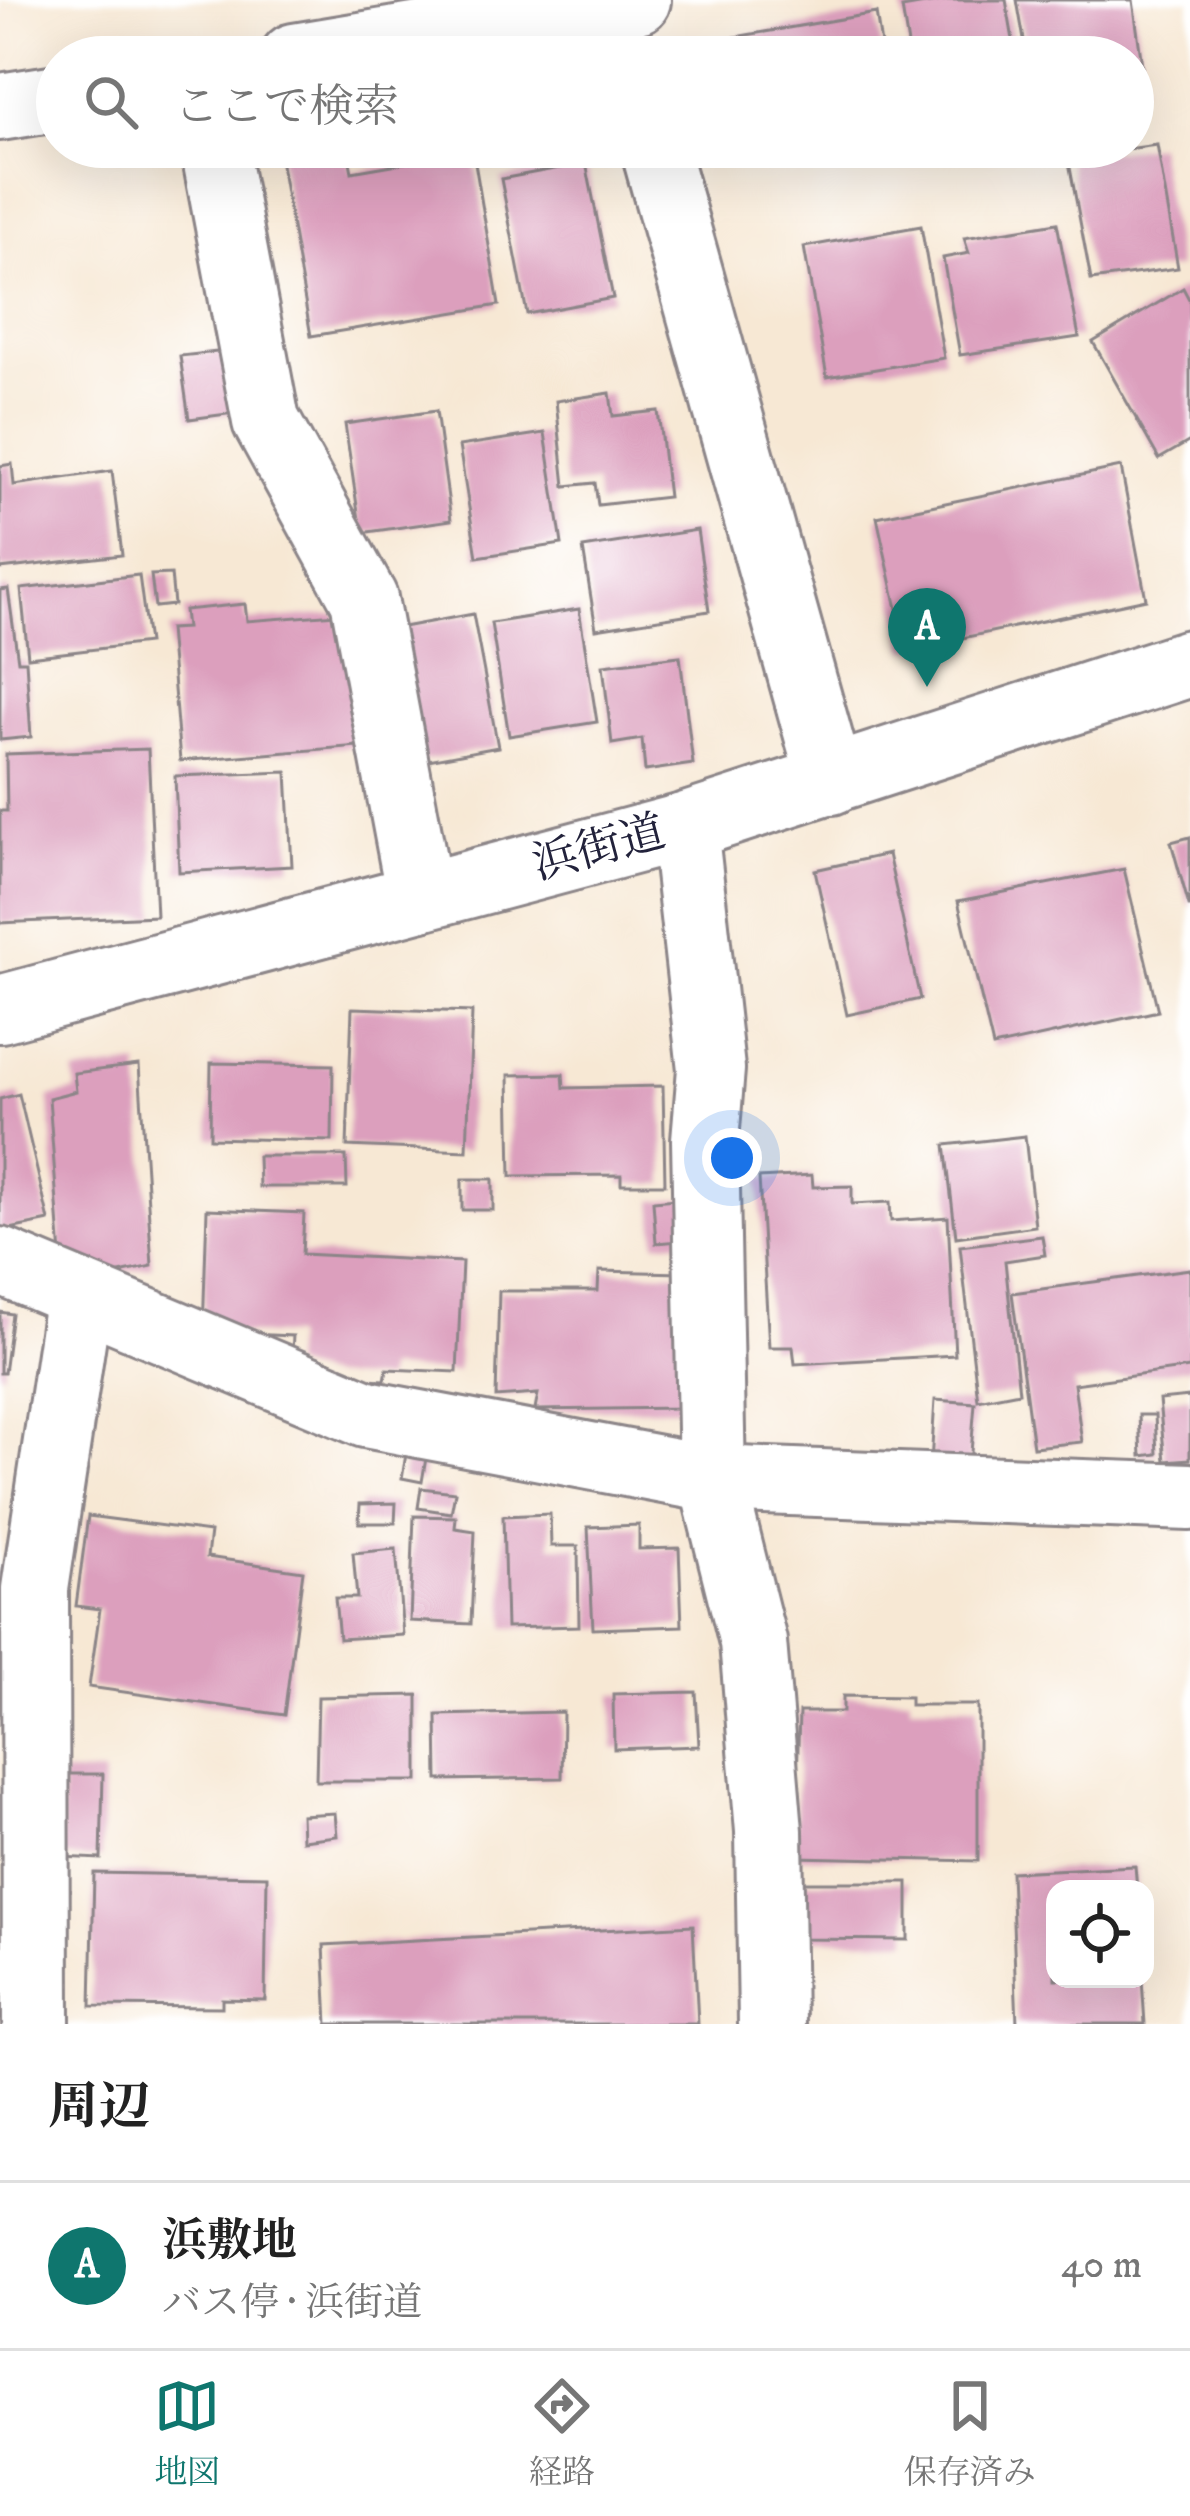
<!DOCTYPE html>
<html lang="ja">
<head>
<meta charset="utf-8">
<style>
  :root { --surface:#fff; --page:#f2f2f2; --text:#222; --muted:#767676; --line:#e0e0e0; --accent:#0f766e }
  body { margin:0; font-family:"IM FELL DW Pica","Noto Serif JP",serif; background:var(--page); color:var(--text) }
  .controls { position:absolute; right:36px; bottom:36px; display:grid; overflow:hidden; border-radius:24px; box-shadow:0 12px 48px #0002 }
  .controls button { width:108px; height:108px; display:grid; place-items:center; padding:0; border:0; border-bottom:3px solid var(--line); background:var(--surface); color:var(--text); font:60px sans-serif }
  .you { position:absolute; left:732px; top:1158px; width:42px; height:42px; margin:-30px; border:9px solid #fff; border-radius:50%; background:#1a73e8; box-shadow:0 0 0 18px #1a73e833 }
  .badge { display:grid; place-items:center; width:78px; height:78px; border-radius:50%; background:var(--accent); color:#fff; font-size:39px; font-weight:700 }
  .pin { position:absolute; translate:-50% -99px; filter:drop-shadow(0 3px 6px #0008) }
  .pin::after { content:''; position:absolute; top:63px; width:42px; height:36px; background:inherit; clip-path:polygon(0 0,100% 0,50% 100%) }
  .list { margin:0; padding:0; list-style:none }
  h2 { display:flex; justify-content:space-between; align-items:center; height:156px; margin:0; padding:0 48px; font-size:51px }
  h2 small { font-size:39px; font-weight:400; color:var(--muted) }
  .list li { display:grid; grid-template-columns:78px 1fr auto; gap:36px; align-items:center; box-sizing:border-box; height:168px; padding:0 48px; border-top:3px solid var(--line) }
  .list b { display:block; font-size:45px; white-space:nowrap }
  .list p { margin:0; font-size:39px; white-space:nowrap; color:var(--muted) }
  .list em { font-size:39px; font-style:normal; color:var(--muted) }
  .icon { flex:none; width:66px; height:66px; fill:none; stroke:currentColor; stroke-width:2; stroke-linecap:round; stroke-linejoin:round }
  .map { position:relative; flex:none; width:1190px; height:2024px; overflow:hidden }
  .search { position:absolute; background:var(--surface); box-shadow:0 12px 48px #0002; left:36px; right:36px; top:36px; height:132px; display:flex; align-items:center; gap:30px; box-sizing:border-box; padding:0 42px; border-radius:66px; color:var(--muted); font-size:45px }
  .sheet { height:324px; background:var(--surface) }
  nav { display:flex; justify-content:space-around; align-items:center; box-sizing:border-box; height:168px; border-top:3px solid var(--line); background:var(--surface); font-size:33px; color:var(--muted) }
  nav a { display:grid; justify-items:center; gap:6px }
  nav .on { color:var(--accent) }
  .map>svg:first-child { display:block }
</style>
</head>
<body>
<div class="map">
<svg width="1190" height="2024" viewBox="0 0 1190 2024">
  <rect width="100%" height="100%" fill="#fff"/>
  <filter id="ink" filterUnits="userSpaceOnUse"><feTurbulence type="fractalNoise" baseFrequency=".00833" numOctaves="2"/><feDisplacementMap in="SourceGraphic" scale="24" xChannelSelector="R" yChannelSelector="G"/><feConvolveMatrix kernelMatrix="1 2 1 2 8 2 1 2 1" color-interpolation-filters="sRGB"/></filter>
  <filter id="wash" filterUnits="userSpaceOnUse"><feTurbulence type="fractalNoise" baseFrequency=".004" numOctaves="4" result="noise"/><feDisplacementMap in="SourceGraphic" scale="48" xChannelSelector="R" yChannelSelector="G"/><feGaussianBlur stdDeviation="2.7" result="paint"/><feColorMatrix in="noise" values="0 0 0 0 0 0 0 0 0 0 0 0 0 0 0 0 0 1.4 0 .05"/><feComposite in="paint" operator="in"/></filter>
  <g filter="url(#wash)">
    <rect width="100%" height="100%" fill="#f7e8d4"/>
    <g id="blocks">
      <!-- building -->
      <g fill="#dc9fbd">
        <polygon points="948,0 1006,0 1016,57 910,57 902,8"/>
        <polygon points="1017,0 1133,0 1145,87 1133,89 1133,57 1027,57"/>
        <polygon points="876,13 883,57 739,57 735,37"/>
        <polygon points="1157,145 1178,268 1091,280 1068,157"/>
        <polygon points="278,147 347,147 352,172 473,151 499,305 311,336"/>
        <polygon points="586,163 613,298 527,314 501,179"/>
        <polygon points="1057,223 1079,337 960,355 943,258 969,253 964,238"/>
        <polygon points="921,226 944,358 827,377 804,247"/>
        <polygon points="1183,288 1190,301 1190,441 1159,459 1093,342"/>
        <polygon points="227,351 235,413 189,419 180,356"/>
        <polygon points="610,393 613,416 658,411 668,497 598,505 595,483 565,486 556,401"/>
        <polygon points="436,411 451,520 361,533 345,424"/>
        <polygon points="545,433 562,544 477,557 459,446"/>
        <polygon points="12,464 14,485 112,471 122,555 0,569 0,466"/>
        <polygon points="1121,467 1146,599 906,650 877,517"/>
        <polygon points="697,530 709,611 596,629 583,548"/>
        <polygon points="171,574 174,605 155,607 151,575"/>
        <polygon points="139,575 148,643 28,657 21,589"/>
        <polygon points="8,589 18,661 26,661 31,737 0,740 0,590"/>
        <polygon points="245,604 247,621 336,614 371,745 180,761 169,629 186,628 184,610"/>
        <polygon points="579,609 597,722 509,736 491,623"/>
        <polygon points="473,614 498,747 423,761 398,628"/>
        <polygon points="680,656 693,764 645,771 642,739 612,744 603,665"/>
        <polygon points="148,749 156,916 0,923 0,811 7,811 6,754"/>
        <polygon points="287,772 292,866 179,872 175,776"/>
        <polygon points="1190,837 1190,906 1189,906 1171,842"/>
        <polygon points="888,854 920,999 847,1015 815,870"/>
        <polygon points="1124,869 1158,1011 993,1047 958,901"/>
        <polygon points="352,1008 472,1012 467,1151 347,1146"/>
        <polygon points="211,1063 333,1065 332,1141 210,1138"/>
        <polygon points="139,1065 152,1266 101,1277 61,1256 49,1098 76,1091 74,1073"/>
        <polygon points="563,1074 564,1088 663,1086 665,1184 621,1184 621,1175 511,1176 509,1075"/>
        <polygon points="19,1094 49,1221 0,1231 0,1099"/>
        <polygon points="1025,1136 1035,1226 956,1237 945,1145"/>
        <polygon points="258,1156 346,1156 347,1187 259,1187"/>
        <polygon points="812,1175 813,1187 852,1186 852,1204 890,1202 891,1221 948,1217 955,1355 795,1364 793,1347 769,1347 759,1178"/>
        <rect x="462" y="1179" width="31" height="31"/>
        <polygon points="699,1197 702,1239 656,1243 653,1201"/>
        <polygon points="207,1209 304,1213 302,1254 462,1262 457,1372 387,1369 385,1380 328,1377 291,1366 293,1336 203,1332"/>
        <polygon points="1042,1236 1045,1255 1005,1261 1019,1392 978,1400 960,1246"/>
        <polygon points="1190,1269 1190,1368 1074,1384 1082,1442 1033,1447 1012,1293"/>
        <polygon points="599,1271 682,1273 679,1408 535,1410 538,1394 496,1397 499,1291 598,1291"/>
        <polygon points="0,1312 12,1314 4,1373 0,1373"/>
        <polygon points="1190,1397 1190,1459 1165,1461 1159,1400"/>
        <polygon points="935,1400 975,1403 970,1465 931,1463"/>
        <polygon points="1139,1415 1155,1415 1157,1454 1141,1456"/>
        <polygon points="407,1448 427,1452 422,1482 402,1478"/>
        <polygon points="421,1488 455,1492 451,1513 418,1508"/>
        <polygon points="396,1503 395,1523 359,1523 360,1504"/>
        <polygon points="550,1514 551,1546 578,1546 579,1626 506,1628 503,1516"/>
        <polygon points="88,1516 210,1532 207,1557 303,1571 284,1715 89,1687 100,1609 76,1606"/>
        <polygon points="414,1516 456,1517 455,1528 475,1531 471,1624 410,1621"/>
        <polygon points="639,1525 639,1549 679,1548 682,1626 593,1629 588,1527"/>
        <polygon points="396,1549 403,1635 339,1639 335,1598 357,1598 353,1553"/>
        <polygon points="696,1692 699,1746 614,1749 613,1694"/>
        <polygon points="418,1695 418,1781 316,1781 318,1697"/>
        <polygon points="843,1696 910,1697 910,1705 978,1705 978,1861 795,1857 799,1712 843,1712"/>
        <polygon points="563,1712 562,1778 438,1780 437,1715"/>
        <polygon points="62,1774 103,1774 101,1859 61,1857"/>
        <polygon points="335,1813 337,1836 302,1840 301,1815"/>
        <polygon points="1135,1866 1137,1889 1055,1889 1055,1979 1142,1979 1145,2024 1017,2024 1011,1872"/>
        <polygon points="94,1873 267,1876 265,2000 222,1999 222,2007 91,2006"/>
        <polygon points="800,1882 908,1882 908,1940 799,1939"/>
        <polygon points="693,1925 698,2024 328,2024 324,1945"/>
      </g>
    </g>
  </g>
  <g filter="url(#ink)">
    <use href="#blocks" fill-opacity="0" stroke="#8c8588" stroke-width="3"/>
    <g fill="none" stroke-linecap="round" stroke-linejoin="round">
      <defs>
        <g id="minor">
          <polyline points="294,57 637,0"/>
          <polyline points="0,107 57,98"/>
          <polyline points="214,147 266,421 364,599 420,897"/>
          <polyline points="654,147 831,781"/>
          <polyline points="684,827 711,1069 705,1140 712,1479 753,1642 769,1831 772,2024"/>
          <polyline points="0,1261 366,1414 712,1479 1190,1497"/>
          <polyline points="36,2024 35,1589 79,1294"/>
        </g>
        <polyline id="tertiary" points="0,1009 684,827 1190,663"/>
      </defs>
      <!-- minor casing -->
      <use href="#minor" stroke="#8c8588" stroke-width="72"/>
      <!-- tertiary casing -->
      <use href="#tertiary" stroke="#8c8588" stroke-width="72"/>
      <!-- minor -->
      <use href="#minor" stroke="#fff" stroke-width="66"/>
      <!-- tertiary -->
      <use href="#tertiary" stroke="#fff" stroke-width="66"/>
    </g>
  </g>
  <g text-anchor="middle" dominant-baseline="central" stroke-width="10" stroke-linejoin="round" paint-order="stroke">
    <!-- street labels -->
    <g font-size="45" fill="#22223b" stroke="#fff">
      <text transform="translate(599 849) rotate(-15)">浜街道</text>
    </g>
  </g>
</svg>
<div class="controls">
<button><svg class="icon" aria-label="locate" viewBox="0 0 24 24"><circle cx="12" cy="12" r="6"/><path d="M12 2v4M12 18v4M2 12h4M18 12h4"/></svg></button>
</div>
<div class="you"></div>
<div class="pin badge" style="left:927px;top:687px">A</div>
<div class="search"><svg class="icon" aria-label="search" viewBox="0 0 24 24"><circle cx="10" cy="10" r="6"/><path d="M15 15l6 6"/></svg>ここで検索</div>
</div>
<section class="sheet">
<h2>周辺<small></small></h2>
<ul class="list">
<li><span class="badge">A</span><div><b>浜敷地</b><p>バス停 · 浜街道</p></div><em>40 m</em></li>
</ul>
</section>
<nav>
<a class="on"><svg class="icon" aria-label="map" viewBox="0 0 24 24"><path d="M3 6l6-2 6 2 6-2v14l-6 2-6-2-6 2zM9 4v14M15 6v14"/></svg>地図</a>
<a><svg class="icon" aria-label="directions" viewBox="0 0 24 24"><path d="M12 3l9 9-9 9-9-9zM9 14v-3h6M13 9l2 2-2 2"/></svg>経路</a>
<a><svg class="icon" aria-label="saved" viewBox="0 0 24 24"><path d="M7 4h10v16l-5-4-5 4z"/></svg>保存済み</a>
</nav>
</body>
</html>
